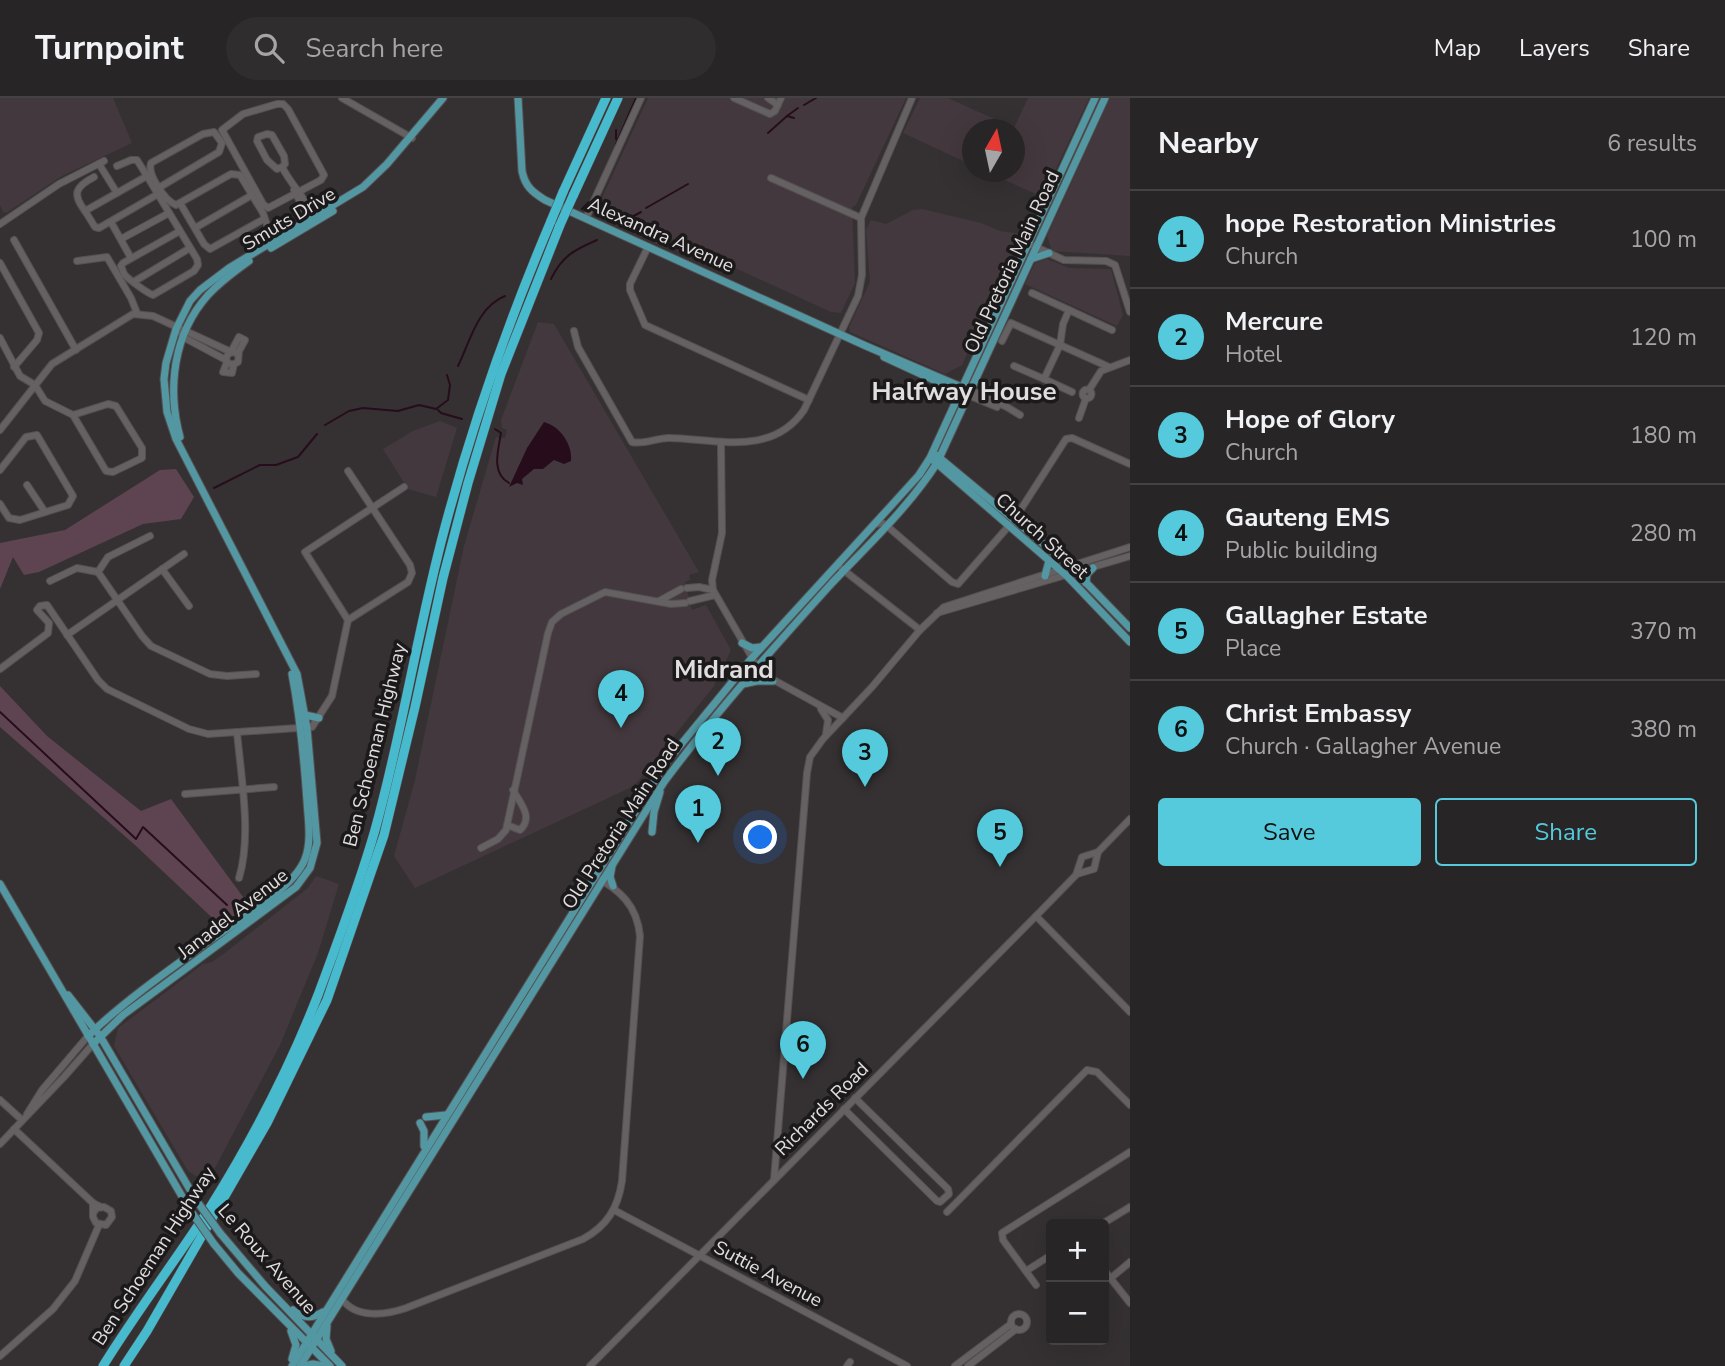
<!DOCTYPE html>
<html lang="en">
<head>
<meta charset="utf-8">
<style>
  :root { --surface:#282526; --page:#302d2e; --text:#f1f3f6; --muted:#a5a5a7; --line:#444243; --accent:#54cadc }
  body { margin:0; font-family:"Nunito Sans",sans-serif; background:var(--page); color:var(--text) }
  .controls { position:absolute; right:21px; bottom:21px; display:grid; overflow:hidden; border-radius:7px; box-shadow:0 7px 28px #0002 }
  .controls button { width:63px; height:63px; display:grid; place-items:center; padding:0; border:0; border-bottom:2px solid var(--line); background:var(--surface); color:var(--text); font:35px sans-serif }
  .compass { position:absolute; left:962px; top:21px; width:63px; height:63px; border-radius:50%; background:var(--surface); box-shadow:0 7px 28px #0002; rotate:9deg }
  .you { position:absolute; left:761px; top:740px; width:24px; height:24px; margin:-18px; border:5px solid #fff; border-radius:50%; background:#1a73e8; box-shadow:0 0 0 10px #1a73e833 }
  .badge { display:grid; place-items:center; width:46px; height:46px; border-radius:50%; background:var(--accent); color:#111; font-size:23px; font-weight:700 }
  .pin { position:absolute; translate:-50% -58px; filter:drop-shadow(0 2px 4px #0008) }
  .pin::after { content:''; position:absolute; top:37px; width:24px; height:21px; background:inherit; clip-path:polygon(0 0,100% 0,50% 100%) }
  .list { margin:0; padding:0; list-style:none }
  h2 { display:flex; justify-content:space-between; align-items:center; height:91px; margin:0; padding:0 28px; font-size:30px }
  h2 small { font-size:23px; font-weight:400; color:var(--muted) }
  .list li { display:grid; grid-template-columns:46px 1fr auto; gap:21px; align-items:center; box-sizing:border-box; height:98px; padding:0 28px; border-top:2px solid var(--line) }
  .list b { display:block; font-size:26px; white-space:nowrap }
  .list p { margin:0; font-size:23px; white-space:nowrap; color:var(--muted) }
  .list em { font-size:23px; font-style:normal; color:var(--muted) }
  .actions { display:flex; gap:14px; padding:21px 28px }
  .actions a { flex:1; padding:16px 0; border:2px solid var(--accent); border-radius:7px; text-align:center; font-size:24px; color:var(--accent) }
  .actions .main { background:var(--accent); color:#111 }
  .icon { flex:none; width:38px; height:38px; fill:none; stroke:currentColor; stroke-width:2; stroke-linecap:round; stroke-linejoin:round }
  .map { position:relative; flex:none; width:1130px; height:1268px; overflow:hidden }
  header { display:flex; align-items:center; gap:42px; box-sizing:border-box; height:98px; padding:0 35px; background:var(--surface); border-bottom:2px solid var(--line) }
  header strong { font-size:33px }
  nav { display:flex; gap:38px; margin-inline-start:auto; font-size:24px }
  .search { width:490px; height:63px; background:var(--page); display:flex; align-items:center; gap:18px; box-sizing:border-box; padding:0 24px; border-radius:38px; color:var(--muted); font-size:26px }
  main { display:flex }
  aside { flex:1; background:var(--surface) }
  .map>svg:first-child { display:block }
</style>
</head>
<body>
<header>
<strong>Turnpoint</strong>
<div class="search"><svg class="icon" aria-label="search" viewBox="0 0 24 24"><circle cx="10" cy="10" r="6"/><path d="M15 15l6 6"/></svg>Search here</div>
<nav><a>Map</a><a>Layers</a><a>Share</a></nav>
</header>
<main>
<div class="map">
<svg width="1130" height="1268" viewBox="0 0 1130 1268">
  <rect width="100%" height="100%" fill="#353133"/>
  <!-- built -->
  <g fill="#43383d">
    <polygon points="0,0 113,0 132,45 62,78 6,115 3,114 0,107"/>
    <polygon points="648,0 906,0 856,107 852,109 855,185 841,215 831,214 670,140 665,150 594,117"/>
    <polygon points="920,0 948,0 1014,30 1028,0 1089,0 1043,99 986,74 1014,74 1014,32 972,32 972,67 903,35"/>
    <polygon points="1110,0 1130,0 1130,158 1052,153 1047,138"/>
    <polygon points="922,111 981,125 1000,133 1021,136 962,267 945,276 850,234 849,229 870,184 866,132 871,122 886,126 913,112"/>
    <polygon points="1047,161 1069,170 1111,171 1123,217 1117,228 1025,186 1035,165"/>
    <polygon points="538,224 554,226 699,474 689,477 690,482 685,484 692,512 706,507 731,552 714,588 634,688 415,790 394,758 415,682 464,448 496,339 505,340 507,332 502,330 501,322"/>
    <polygon points="440,323 457,330 436,399 408,391 383,351 413,333"/>
    <polygon points="316,778 339,786 318,855 280,947 207,1085 188,1073 114,948 118,930 203,866 212,864 226,854 308,790"/>
  </g>
  <!-- green -->
  <g fill="#5d4450">
    <polygon points="176,371 194,399 181,421 143,426 39,474 24,477 13,459 0,491 0,445 65,432 160,372"/>
    <polygon points="0,588 47,638 141,713 171,701 249,807 222,829 135,747 0,629"/>
  </g>
  <!-- water -->
  <path fill="#270d1b" d="M544 324C560 328 573 347 571 363L564 366 554 362 543 371H534L522 381 523 387 517 385 509 389 527 350Z"/>
  <g fill="none" stroke-linecap="round" stroke-linejoin="round">
    <!-- stream -->
    <g stroke="#270d1b" stroke-width="2">
      <polyline points="804,7 816,0"/>
      <polyline points="787,18 798,10"/>
      <polyline points="616,32 616,41"/>
      <polyline points="768,35 787,18 794,20"/>
      <polyline points="616,46 636,0"/>
      <polyline points="646,110 688,86"/>
      <polyline points="582,111 589,104"/>
      <polyline points="619,126 641,114"/>
      <path d="M551 181C562 158 574 152 597 142"/>
      <path d="M458 268C470 244 477 209 505 198"/>
      <polyline points="438,312 441,315 462,321"/>
      <polyline points="325,327 349,313 363,310 398,313 419,307 436,311 448,302 450,287 447,277"/>
      <path d="M495 331 501 335C498 353 491 375 509 385"/>
      <polyline points="214,390 260,367 276,367 298,359 317,336"/>
      <polyline points="0,614 136,741 143,729 227,807"/>
    </g>
    <defs>
      <g id="minor">
        <polyline points="342,0 412,40"/>
        <polyline points="734,0 770,16 775,13 781,0"/>
        <polyline points="768,0 778,7"/>
        <polygon points="277,6 283,6 288,11 324,77 321,82 268,110 263,106 222,32 243,16"/>
        <polyline points="99,66 117,95"/>
        <path d="M282 69 277 71 267 62 257 43 258 39 267 36 272 37 284 58 285 66 282 69C292 88 306 101 316 121"/>
        <path d="M147 78 197 161 198 167 194 173 153 197C147 195 128 181 124 176L121 168 123 165 180 133"/>
        <path d="M94 79C75 89 72 96 85 113L147 78 137 62H131L117 68"/>
        <polyline points="771,80 861,120"/>
        <path d="M160 89 219 54 222 45 214 34 203 36 151 65C147 76 165 103 176 107L231 76 240 77 263 115 270 136"/>
        <polyline points="294,92 311,126"/>
        <polyline points="180,105 204,146 210,151 264,121"/>
        <polyline points="85,113 95,129 99,130 158,96"/>
        <polyline points="586,120 641,0"/>
        <polyline points="111,124 131,160"/>
        <polyline points="0,126 59,86 104,63"/>
        <polyline points="195,130 252,97"/>
        <polyline points="121,141 169,115"/>
        <polyline points="14,142 76,252"/>
        <polyline points="1027,145 1064,162 1106,163 1115,167 1130,214"/>
        <polyline points="260,149 270,136 275,134 278,137 283,136"/>
        <polyline points="648,149 630,186 630,192 645,227 809,302"/>
        <polyline points="77,163 107,159 131,200 137,215"/>
        <polyline points="0,165 39,235 37,242 14,269"/>
        <polyline points="135,183 190,150"/>
        <polyline points="1069,212 1112,232"/>
        <polyline points="177,229 183,239 226,262"/>
        <path d="M574 233 578 249 632 344C644 347 656 340 669 340 716 341 772 359 804 312L858 198 862 177 861 120 912 0"/>
        <polyline points="0,240 20,278 35,287 45,303 73,317 106,373 113,374 142,360 142,350 116,308 108,306 73,317"/>
        <polyline points="1002,243 1011,225 1060,247 1063,226 1069,212 1032,195"/>
        <polyline points="227,264 223,274 232,275 234,266"/>
        <polyline points="1014,268 1044,281"/>
        <circle cx="1087" cy="296" r="4.5"/>
        <polyline points="970,292 1007,309 1020,317"/>
        <polyline points="1089,292 1101,273 1130,262"/>
        <polyline points="1072,294 1044,281 1060,247 1109,269"/>
        <polyline points="968,297 997,309"/>
        <polyline points="1079,320 1086,300"/>
        <polyline points="0,332 52,266 133,216 153,218 231,254 239,239 245,242 239,253 238,264 232,267 227,264 226,260 229,255 235,254 238,257"/>
        <polyline points="721,345 722,435 712,482 713,492 761,575 843,620"/>
        <polyline points="0,372 26,339 37,337 73,398 68,407 20,422 9,420 0,406"/>
        <polyline points="348,373 410,467 412,475 408,484 348,522"/>
        <polyline points="27,387 45,414"/>
        <polyline points="875,426 882,425 887,428 952,484 958,486 1014,422 1066,341 1072,340 1130,366"/>
        <polyline points="841,470 920,532"/>
        <polyline points="162,471 189,508"/>
        <polyline points="98,474 142,538 151,548 210,576 227,578 256,576"/>
        <polyline points="98,474 108,459 150,438"/>
        <polyline points="50,483 77,470 98,474"/>
        <polyline points="687,490 699,489 713,492"/>
        <polyline points="659,503 681,491"/>
        <polyline points="690,503 715,497"/>
        <polyline points="937,515 1130,458"/>
        <polyline points="67,537 184,456"/>
        <polyline points="0,571 48,535 49,525 37,512 40,508 47,507 98,582 107,591 189,631 208,636 312,629 332,598 348,522 305,454 404,389"/>
        <polyline points="821,611 828,622 826,636"/>
        <path d="M237 634C241 679 252 738 239 780"/>
        <polyline points="185,696 274,689"/>
        <path d="M507 727 520 732C534 719 520 705 513 692"/>
        <polyline points="481,750 498,741 506,732 548,535 552,524 561,516 605,494 671,506 685,505"/>
        <polyline points="1077,776 1094,771 1098,754 1130,721"/>
        <polyline points="1036,818 1130,914"/>
        <polyline points="0,1002 22,1022"/>
        <polyline points="844,1011 937,1103 940,1104 949,1096 948,1091 855,1000"/>
        <polyline points="27,1016 42,992 88,938"/>
        <polyline points="14,1031 93,1105 101,1109"/>
        <polyline points="0,1046 64,979 93,946"/>
        <polyline points="774,1082 807,675 810,659 823,641 872,589 920,532 944,509 1130,449"/>
        <polyline points="614,1112 907,1268"/>
        <polyline points="947,1114 1087,972 1097,974 1130,1007"/>
        <polyline points="93,1115 97,1110 104,1109 111,1113 112,1119 106,1127 96,1125 93,1119 93,1105"/>
        <polyline points="1102,1126 1130,1109"/>
        <polyline points="1104,1172 1130,1205"/>
        <polyline points="1026,1173 1051,1157"/>
        <polyline points="1111,1180 1130,1164"/>
        <polyline points="1036,1187 1003,1142 1002,1135 1130,1054"/>
        <path d="M342 1201C356 1221 386 1217 406 1210L583 1141C607 1128 618 1110 622 1083L640 838C637 807 620 792 594 778"/>
        <circle cx="1019" cy="1224" r="8"/>
        <polyline points="0,1258 53,1211 75,1183 99,1127"/>
        <polyline points="590,1268 1036,818 1076,777 1082,759 1098,754"/>
        <polyline points="847,1268 850,1264"/>
        <polyline points="955,1268 1011,1226"/>
        <polyline points="968,1268 1016,1231"/>
      </g>
      <g id="major">
        <path d="M518 0 522 73C525 88 532 94 545 102L866 248 966 291"/>
        <polyline points="271,150 333,113"/>
        <polyline points="1031,161 1049,155"/>
        <polyline points="884,259 962,295"/>
        <path d="M180 339C167 291 173 236 208 197 220 184 235 173 249 163"/>
        <polyline points="936,357 1071,469 1130,530"/>
        <polyline points="933,362 1067,478 1130,544"/>
        <polyline points="1045,478 1049,463"/>
        <polyline points="1086,485 1087,476 1093,470"/>
        <polyline points="742,545 752,550 761,549"/>
        <polyline points="743,586 757,583 773,583"/>
        <polyline points="305,617 319,620"/>
        <polyline points="652,734 654,714 660,694"/>
        <polyline points="612,768 610,779 613,788"/>
        <polyline points="0,786 190,1112"/>
        <polyline points="68,897 100,938 196,1102"/>
        <path d="M88 938C122 905 166 874 205 846 233 826 293 792 305 761 312 743 308 721 307 703 304 660 300 618 292 576"/>
        <polyline points="93,946 123,917 296,789 310,770 317,745 307,630 297,576 176,341 167,314 164,281 166,265 176,231 190,203 200,192 229,170 363,89 387,66 443,0"/>
        <polyline points="426,1019 446,1017"/>
        <polyline points="420,1025 424,1033 424,1048"/>
        <polyline points="220,1135 265,1188 342,1268"/>
        <polyline points="214,1146 238,1175 330,1268"/>
        <path d="M293 1212C302 1220 312 1221 323 1214"/>
        <polyline points="327,1228 326,1241 331,1253"/>
        <polyline points="291,1233 296,1247 292,1261"/>
        <polyline points="292,1268 665,666 751,561 890,409 919,377 930,360 1095,0"/>
        <path d="M300 1268 664 684C716 614 774 549 832 485 869 446 908 410 937 365L1105 0"/>
        <polyline points="303,1268 313,1266 324,1268"/>
      </g>
      <g id="highway">
        <polyline points="563,94 606,0"/>
        <polyline points="573,98 618,0"/>
        <path d="M103 1268C137 1213 176 1162 211 1108 252 1042 290 969 318 897 338 843 359 788 375 732 403 632 418 529 445 429 473 324 509 222 551 123"/>
        <polyline points="124,1268 147,1233 267,1025 327,902 384,737 415,609 443,480 468,385 501,276 560,127"/>
      </g>
    </defs>
    <!-- minor casing -->
    <use href="#minor" stroke="#545051" stroke-width="8"/>
    <!-- major casing -->
    <use href="#major" stroke="#545051" stroke-width="9"/>
    <!-- highway casing -->
    <use href="#highway" stroke="#545051" stroke-width="10"/>
    <!-- minor -->
    <use href="#minor" stroke="#656062" stroke-width="6"/>
    <!-- major -->
    <use href="#major" stroke="#5397a2" stroke-width="7"/>
    <!-- highway -->
    <use href="#highway" stroke="#47bbcd" stroke-width="9"/>
    <defs>
      <g id="major-bridge">
        <polyline points="196,1102 220,1135"/>
        <polyline points="190,1112 214,1146"/>
      </g>
      <g id="highway-bridge">
        <polyline points="551,123 563,94"/>
        <polyline points="560,127 573,98"/>
      </g>
    </defs>
    <!-- major-bridge casing -->
    <use href="#major-bridge" stroke="#545051" stroke-width="9" stroke-linecap="butt"/>
    <!-- highway-bridge casing -->
    <use href="#highway-bridge" stroke="#545051" stroke-width="10" stroke-linecap="butt"/>
    <!-- major-bridge -->
    <use href="#major-bridge" stroke="#5397a2" stroke-width="7"/>
    <!-- highway-bridge -->
    <use href="#highway-bridge" stroke="#47bbcd" stroke-width="9"/>
  </g>
  <g text-anchor="middle" dominant-baseline="central" stroke-width="7" stroke-linejoin="round" paint-order="stroke">
    <!-- street labels -->
    <g font-size="19" fill="#e1dedf" stroke="#1b191a">
      <text transform="translate(289 121) rotate(-31)">Smuts Drive</text>
      <text transform="translate(661 137) rotate(24)">Alexandra Avenue</text>
      <text transform="translate(1012 164) rotate(-65)">Old Pretoria Main Road</text>
      <text transform="translate(1042 438) rotate(42)">Church Street</text>
      <text transform="translate(375 647) rotate(-76)">Ben Schoeman Highway</text>
      <text transform="translate(621 726) rotate(-57)">Old Pretoria Main Road</text>
      <text transform="translate(233 816) rotate(-38)">Janadel Avenue</text>
      <text transform="translate(822 1011) rotate(-45)">Richards Road</text>
      <text transform="translate(154 1158) rotate(-57)">Ben Schoeman Highway</text>
      <text transform="translate(267 1161) rotate(49)">Le Roux Avenue</text>
      <text transform="translate(768 1176) rotate(28)">Suttie Avenue</text>
    </g>
    <!-- district labels -->
    <g font-size="26" font-weight="bold" fill="#e1dedf" stroke="#1b191a">
      <text x="964" y="293">Halfway House</text>
      <text x="724" y="571">Midrand</text>
    </g>
  </g>
</svg>
<div class="controls">
<button>+</button>
<button>−</button>
</div>
<svg class="compass" viewBox="-18 -18 36 36"><path d="M0-13l5 13h-10z" fill="#e53935"/><path d="M0 13l5-13h-10z" fill="#a5a5a7"/></svg>
<div class="you"></div>
<div class="pin badge" style="left:698px;top:745px">1</div>
<div class="pin badge" style="left:718px;top:678px">2</div>
<div class="pin badge" style="left:865px;top:689px">3</div>
<div class="pin badge" style="left:621px;top:630px">4</div>
<div class="pin badge" style="left:1000px;top:769px">5</div>
<div class="pin badge" style="left:803px;top:981px">6</div>
</div>
<aside>
<h2>Nearby<small>6 results</small></h2>
<ul class="list">
<li><span class="badge">1</span><div><b>hope Restoration Ministries</b><p>Church</p></div><em>100 m</em></li>
<li><span class="badge">2</span><div><b>Mercure</b><p>Hotel</p></div><em>120 m</em></li>
<li><span class="badge">3</span><div><b>Hope of Glory</b><p>Church</p></div><em>180 m</em></li>
<li><span class="badge">4</span><div><b>Gauteng EMS</b><p>Public building</p></div><em>280 m</em></li>
<li><span class="badge">5</span><div><b>Gallagher Estate</b><p>Place</p></div><em>370 m</em></li>
<li><span class="badge">6</span><div><b>Christ Embassy</b><p>Church · Gallagher Avenue</p></div><em>380 m</em></li>
</ul>
<div class="actions"><a class="main">Save</a><a>Share</a></div>
</aside>
</main>
</body>
</html>
